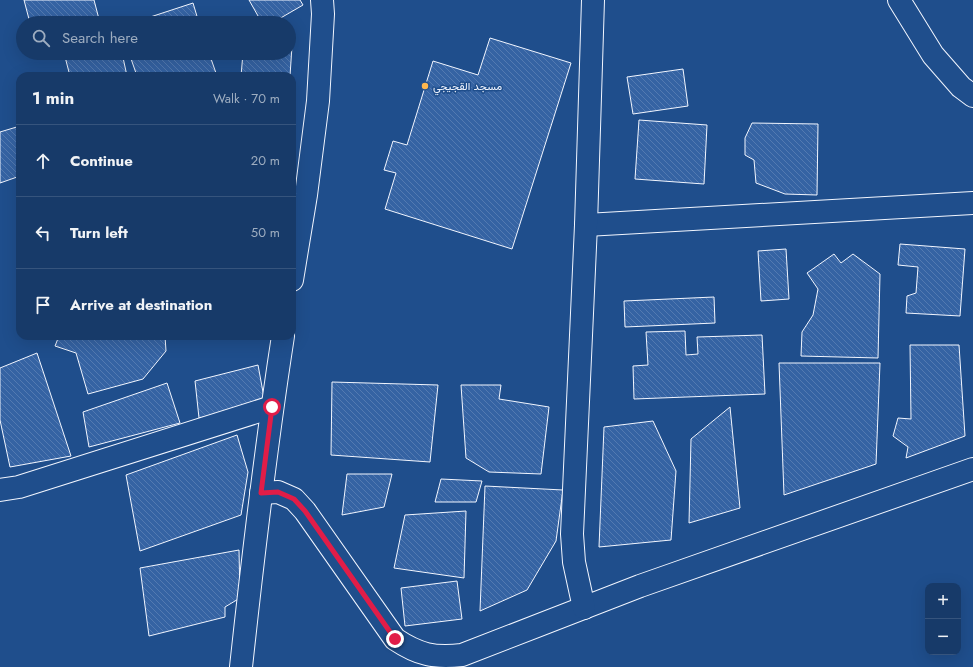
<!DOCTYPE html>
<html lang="en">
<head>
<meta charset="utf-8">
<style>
  :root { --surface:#173a69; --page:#244571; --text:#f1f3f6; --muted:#9eadc0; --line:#36547d }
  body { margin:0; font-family:Jost,Vazirmatn,sans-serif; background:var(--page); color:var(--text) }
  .controls { position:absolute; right:12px; bottom:12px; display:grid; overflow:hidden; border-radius:8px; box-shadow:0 4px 16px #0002 }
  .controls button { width:36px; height:36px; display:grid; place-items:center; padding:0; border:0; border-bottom:1px solid var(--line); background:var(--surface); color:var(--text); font:20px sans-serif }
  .stop { position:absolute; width:12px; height:12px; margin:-9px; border:3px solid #e11d48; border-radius:50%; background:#fff }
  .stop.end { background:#e11d48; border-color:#fff; box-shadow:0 1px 4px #0008 }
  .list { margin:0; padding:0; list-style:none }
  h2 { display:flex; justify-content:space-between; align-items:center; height:52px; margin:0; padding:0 16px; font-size:17px }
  h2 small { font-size:13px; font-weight:400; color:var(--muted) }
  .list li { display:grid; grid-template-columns:26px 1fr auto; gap:12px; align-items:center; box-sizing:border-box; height:72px; padding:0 16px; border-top:1px solid var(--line) }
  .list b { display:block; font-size:15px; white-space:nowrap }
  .list em { font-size:13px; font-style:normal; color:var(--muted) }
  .icon { flex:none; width:22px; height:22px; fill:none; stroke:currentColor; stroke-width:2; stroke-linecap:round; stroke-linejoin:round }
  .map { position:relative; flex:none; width:973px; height:667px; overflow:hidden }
  .search { position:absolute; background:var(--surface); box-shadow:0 4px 16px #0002; left:16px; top:16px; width:280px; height:44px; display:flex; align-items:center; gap:10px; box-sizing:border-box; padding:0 14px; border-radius:22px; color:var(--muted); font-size:15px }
  .panel { position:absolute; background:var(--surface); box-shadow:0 4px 16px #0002; left:16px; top:72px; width:280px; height:268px; border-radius:12px }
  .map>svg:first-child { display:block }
</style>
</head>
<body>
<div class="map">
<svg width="973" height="667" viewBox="0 0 973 667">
  <defs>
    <pattern id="building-back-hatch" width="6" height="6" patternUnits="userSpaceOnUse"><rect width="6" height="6" fill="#3563a3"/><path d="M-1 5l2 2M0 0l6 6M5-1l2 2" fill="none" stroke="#537ab1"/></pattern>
  </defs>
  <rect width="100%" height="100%" fill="#1f4e8c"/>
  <!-- building -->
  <g fill="url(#building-back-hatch)" stroke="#f2f6ff">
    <polygon points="24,0 94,0 100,23 30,23"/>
    <polygon points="249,0 300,0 303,5 272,23 262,23"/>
    <polygon points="193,3 199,23 132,23"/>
    <polygon points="490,38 571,63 512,249 385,209 396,173 384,170 393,141 407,145 433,61 478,75"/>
    <polygon points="289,46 292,46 290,76 241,76 243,53 289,53"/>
    <polygon points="64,53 122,53 127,76 70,76"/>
    <polygon points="129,53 209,53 217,76 137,76"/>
    <polygon points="683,69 688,106 633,114 627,77"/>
    <polygon points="639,120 707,125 704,184 635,179"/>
    <polygon points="752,123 818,124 817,195 785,194 756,183 754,160 745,155 745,138"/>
    <polygon points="20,126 20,176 0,183 0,132"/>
    <polygon points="900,244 965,249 960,316 906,313 907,296 916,293 918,267 898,265"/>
    <polygon points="786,249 789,299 761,301 758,251"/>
    <polygon points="834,254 841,263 853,254 880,274 878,358 801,356 802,332 813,315 818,289 807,273"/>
    <polygon points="714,297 715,323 625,327 624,301"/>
    <polygon points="685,331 686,355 698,354 697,337 762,335 765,394 634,399 633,366 648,365 646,332"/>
    <polygon points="59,336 165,336 166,351 143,379 88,394 76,353 55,346"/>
    <polygon points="910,345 959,345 965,436 906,458 908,447 893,436 898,418 911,419"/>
    <polygon points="37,353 71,456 10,467 0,420 0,368"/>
    <polygon points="779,363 880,363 876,464 784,495"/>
    <polygon points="258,365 265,403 199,418 195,381"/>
    <polygon points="332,382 438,385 430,462 331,455"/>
    <polygon points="167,383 180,423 89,447 83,412"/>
    <polygon points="461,385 501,385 499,399 549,407 541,474 489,472 466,458"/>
    <polygon points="730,407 740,508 689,523 691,439"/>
    <polygon points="653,421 676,471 671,540 599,547 604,427"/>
    <polygon points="237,435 248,472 241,515 140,551 126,475"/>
    <polygon points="347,474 392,474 384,507 342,515"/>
    <polygon points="441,479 482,481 476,502 435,502"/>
    <polygon points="485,486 563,490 556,541 527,590 480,611"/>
    <polygon points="466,511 464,578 394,568 405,515"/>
    <polygon points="239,550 240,598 225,607 225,617 149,636 140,568"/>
    <polygon points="457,581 462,619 405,626 401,588"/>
  </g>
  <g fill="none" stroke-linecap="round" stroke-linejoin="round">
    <defs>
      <g id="minor">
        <polyline points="899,0 933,55 961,87 973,96"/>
        <polyline points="586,225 973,203"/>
        <polyline points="292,280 306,195 318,101 323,14 322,0"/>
        <polyline points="0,490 19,487 272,407"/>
        <path d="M261 493 278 492 294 499 305 511 395 639C419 655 434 658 462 655L542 624 640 586 973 469"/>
        <polyline points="584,608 574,562 572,534 586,225 593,0"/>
        <path d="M241 667C253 556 266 446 283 336"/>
      </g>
    </defs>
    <!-- minor casing -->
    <use href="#minor" stroke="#f2f6ff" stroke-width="24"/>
    <!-- minor -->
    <use href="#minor" stroke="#1f4e8c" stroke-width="22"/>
  </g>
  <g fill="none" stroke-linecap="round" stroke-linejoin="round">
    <!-- route -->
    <polyline stroke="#e11d48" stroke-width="5" points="272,407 261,493 278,492 294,499 305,511 395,639"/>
  </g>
  <!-- markers -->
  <circle fill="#ffb74d" stroke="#1f4e8c" stroke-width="1.5" cx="425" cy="86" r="4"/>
  <g text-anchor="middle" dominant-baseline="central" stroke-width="3" stroke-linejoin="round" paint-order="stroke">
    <!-- poi labels -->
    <g font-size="11" fill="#f2f6ff" stroke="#1f4e8c" text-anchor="start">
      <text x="433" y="86">مسجد القجيجي</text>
    </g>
  </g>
</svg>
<div class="controls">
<button>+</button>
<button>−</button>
</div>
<div class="stop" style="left:272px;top:407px"></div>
<div class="stop end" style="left:395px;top:639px"></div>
<div class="search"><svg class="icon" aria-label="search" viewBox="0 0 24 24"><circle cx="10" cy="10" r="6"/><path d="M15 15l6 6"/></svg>Search here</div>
<section class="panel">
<h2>1 min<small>Walk · 70 m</small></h2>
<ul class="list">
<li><svg class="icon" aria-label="ahead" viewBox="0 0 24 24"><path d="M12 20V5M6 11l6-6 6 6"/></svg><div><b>Continue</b></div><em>20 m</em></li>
<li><svg class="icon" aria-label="left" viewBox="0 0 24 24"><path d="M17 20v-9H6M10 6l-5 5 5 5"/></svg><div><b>Turn left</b></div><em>50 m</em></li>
<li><svg class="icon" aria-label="arrive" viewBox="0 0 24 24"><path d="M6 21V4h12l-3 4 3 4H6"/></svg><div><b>Arrive at destination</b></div></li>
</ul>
</section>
</div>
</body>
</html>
